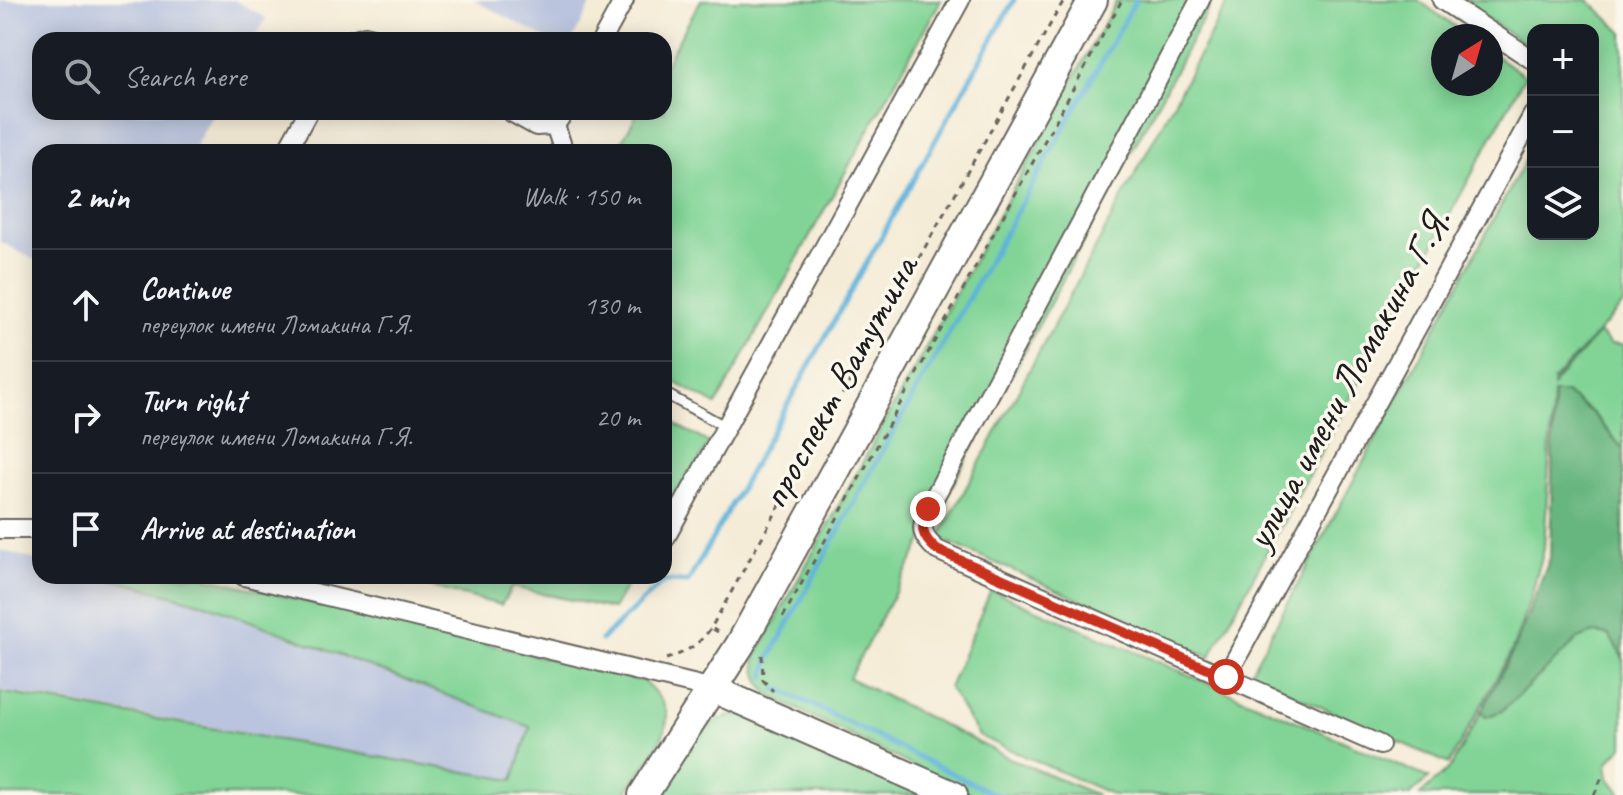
<!DOCTYPE html>
<html lang="en">
<head>
<meta charset="utf-8">
<style>
  :root { --surface:#171b24; --page:#20242c; --text:#f1f3f6; --muted:#9ea1a6; --line:#363941 }
  body { margin:0; font-family:Caveat,sans-serif; background:var(--page); color:var(--text) }
  .controls { position:absolute; right:24px; top:24px; display:grid; overflow:hidden; border-radius:16px; box-shadow:0 4px 20px #0003 }
  .controls button { width:72px; height:72px; display:grid; place-items:center; padding:0; border:0; border-bottom:2px solid var(--line); background:var(--surface); color:var(--text); font:40px sans-serif }
  .compass { position:absolute; left:1431px; top:24px; width:72px; height:72px; border-radius:50%; background:var(--surface); box-shadow:0 4px 20px #0003; rotate:37deg }
  .stop { position:absolute; width:24px; height:24px; margin:-18px; border:6px solid #c8321e; border-radius:50%; background:#fff }
  .stop.end { background:#c8321e; border-color:#fff; box-shadow:0 2px 8px #0008 }
  .list { margin:0; padding:0; list-style:none }
  h2 { display:flex; justify-content:space-between; align-items:center; height:104px; margin:0; padding:0 32px; font-size:34px }
  h2 small { font-size:26px; font-weight:400; color:var(--muted) }
  .list li { display:grid; grid-template-columns:52px 1fr auto; gap:24px; align-items:center; box-sizing:border-box; height:112px; padding:0 32px; border-top:2px solid var(--line) }
  .list b { display:block; font-size:30px; white-space:nowrap }
  .list p { margin:0; font-size:26px; white-space:nowrap; color:var(--muted) }
  .list em { font-size:26px; font-style:normal; color:var(--muted) }
  .icon { flex:none; width:44px; height:44px; fill:none; stroke:currentColor; stroke-width:2; stroke-linecap:round; stroke-linejoin:round }
  .map { position:relative; flex:none; width:1623px; height:795px; overflow:hidden }
  .search { position:absolute; background:var(--surface); box-shadow:0 4px 20px #0003; left:32px; top:32px; width:640px; height:88px; display:flex; align-items:center; gap:20px; box-sizing:border-box; padding:0 28px; border-radius:24px; color:var(--muted); font-size:30px }
  .panel { position:absolute; background:var(--surface); box-shadow:0 4px 20px #0003; left:32px; top:144px; width:640px; height:440px; border-radius:24px }
  .map>svg:first-child { display:block }
</style>
</head>
<body>
<div class="map">
<svg width="1623" height="795" viewBox="0 0 1623 795">
  <rect width="100%" height="100%" fill="#fbf7ec"/>
  <filter id="ink" filterUnits="userSpaceOnUse"><feTurbulence type="fractalNoise" baseFrequency=".0125" numOctaves="2"/><feDisplacementMap in="SourceGraphic" scale="16" xChannelSelector="R" yChannelSelector="G"/><feConvolveMatrix kernelMatrix="1 2 1 2 8 2 1 2 1" color-interpolation-filters="sRGB"/></filter>
  <filter id="wash" filterUnits="userSpaceOnUse"><feTurbulence type="fractalNoise" baseFrequency=".006" numOctaves="4" result="noise"/><feDisplacementMap in="SourceGraphic" scale="32" xChannelSelector="R" yChannelSelector="G"/><feGaussianBlur stdDeviation="1.8" result="paint"/><feColorMatrix in="noise" values="0 0 0 0 0 0 0 0 0 0 0 0 0 0 0 0 0 1.4 0 .05"/><feComposite in="paint" operator="in"/></filter>
  <g filter="url(#wash)">
    <rect width="100%" height="100%" fill="#f5ecd7"/>
    <!-- industrial -->
    <g fill="#bac4de">
      <polygon points="0,0 234,0 266,18 254,40 40,40 40,112 214,112 192,152 40,152 40,263 0,241"/>
      <polygon points="474,0 594,0 572,40 549,40"/>
      <polygon points="0,550 40,561 40,576 97,576 204,605 529,728 513,779 0,690"/>
    </g>
    <!-- green -->
    <g fill="#81d496" stroke="#4e7859" stroke-width="2">
      <polygon points="701,0 941,0 716,405 664,376 664,152 616,152 638,112 664,112 664,66"/>
      <path d="M1117 0H1213L849 678 1009 758 1097 795H972L772 697C759 686 756 674 755 658Z"/>
      <polygon points="1229,0 1418,0 1468,36 1443,36 1443,84 1491,84 1491,52 1525,76 1210,657 939,538"/>
      <polygon points="1459,0 1588,0 1623,33 1623,305 1553,381 1553,388 1555,382 1599,333 1610,344 1623,345 1623,449 1593,413 1566,393 1553,393 1544,549 1531,597 1512,650 1449,764 1249,675 1533,146 1533,234 1593,234 1593,30 1533,30 1533,49"/>
      <polygon points="664,418 709,443 664,521"/>
      <path d="M100 576H200L643 681C672 706 674 721 653 753 644 767 634 781 624 795H0V692L513 780 530 727 205 604Z"/>
      <polygon points="389,576 632,576 613,609 512,587 501,605"/>
      <polygon points="991,590 1429,778 1410,795 1113,795 979,736 949,688"/>
      <polygon points="1594,633 1609,635 1623,658 1623,746 1607,763 1609,778 1622,795 1420,795 1451,767 1481,712 1486,717 1502,711 1578,639"/>
      <path d="M741 714 930 795H660C674 773 690 741 710 725 719 718 730 716 741 714Z"/>
    </g>
    <!-- forest -->
    <polygon fill="#68b67f" stroke="#42694e" stroke-width="2" points="1554,393 1566,393 1593,414 1623,449 1623,658 1609,635 1594,633 1578,639 1502,711 1486,717 1481,712 1515,647 1550,558"/>
    <g fill="none" stroke-linecap="round" stroke-linejoin="round">
      <!-- stream -->
      <g stroke="#5eb2da" stroke-width="5">
        <polyline points="601,640 664,581 688,582 1014,0"/>
        <polyline points="765,677 769,659 860,491 1136,0"/>
        <polyline points="776,689 782,690 996,795"/>
      </g>
    </g>
  </g>
  <g filter="url(#ink)">
    <g fill="none" stroke-linecap="round" stroke-linejoin="round">
      <defs>
        <polyline id="lane" points="664,393 726,427"/>
        <g id="street">
          <path d="M1200 0 928 509C920 529 921 536 937 550L1380 745"/>
          <polyline points="1442,0 1533,60"/>
          <polyline points="352,40 365,36 379,40"/>
          <polyline points="602,40 624,0"/>
          <polyline points="511,112 536,126 555,125"/>
          <polyline points="564,112 555,125 564,152"/>
          <polyline points="286,152 308,112"/>
          <polyline points="0,529 40,529"/>
          <polyline points="664,540 960,0"/>
          <polyline points="244,576 713,689"/>
          <polyline points="1226,677 1533,115"/>
        </g>
        <polyline id="secondary" points="713,689 954,795"/>
        <polyline id="primary" points="643,795 740,645 1093,0"/>
      </defs>
      <!-- lane casing -->
      <use href="#lane" stroke="#68655d" stroke-width="13"/>
      <!-- street casing -->
      <use href="#street" stroke="#68655d" stroke-width="22"/>
      <!-- secondary casing -->
      <use href="#secondary" stroke="#68655d" stroke-width="30"/>
      <!-- primary casing -->
      <use href="#primary" stroke="#68655d" stroke-width="32"/>
      <!-- path -->
      <g stroke="#68655d" stroke-width="3" stroke-dasharray="6 6" stroke-linecap="butt">
        <polyline points="783,617 1122,0"/>
        <polyline points="718,632 711,628 1064,0"/>
        <polyline points="762,655 763,680 773,691"/>
        <path d="M666 659C685 653 699 645 711 628"/>
        <polyline points="1594,795 1603,775"/>
      </g>
      <!-- lane -->
      <use href="#lane" stroke="#fff" stroke-width="9"/>
      <!-- street -->
      <use href="#street" stroke="#fff" stroke-width="18"/>
      <!-- secondary -->
      <use href="#secondary" stroke="#fff" stroke-width="26"/>
      <!-- primary -->
      <use href="#primary" stroke="#fff" stroke-width="28"/>
    </g>
  </g>
  <g fill="none" stroke-linecap="round" stroke-linejoin="round" filter="url(#ink)">
    <!-- route -->
    <path stroke="#c8321e" stroke-width="10" d="M928 509C920 529 921 536 937 550L1226 677"/>
  </g>
  <g text-anchor="middle" dominant-baseline="central" stroke-width="7" stroke-linejoin="round" paint-order="stroke">
    <!-- street labels -->
    <g font-size="40" fill="#1c1c1c" stroke="#fbf7ec">
      <text transform="translate(1348 379) rotate(-61)">улица имени Ломакина Г.Я.</text>
      <text transform="translate(839 382) rotate(-61)">проспект Ватутина</text>
    </g>
  </g>
</svg>
<div class="controls">
<button>+</button>
<button>−</button>
<button><svg class="icon" aria-label="layers" viewBox="0 0 24 24"><path d="M12 4l9 5-9 5-9-5zM3 14l9 5 9-5"/></svg></button>
</div>
<svg class="compass" viewBox="-18 -18 36 36"><path d="M0-13l5 13h-10z" fill="#e53935"/><path d="M0 13l5-13h-10z" fill="#9ea1a6"/></svg>
<div class="stop" style="left:1226px;top:677px"></div>
<div class="stop end" style="left:928px;top:509px"></div>
<div class="search"><svg class="icon" aria-label="search" viewBox="0 0 24 24"><circle cx="10" cy="10" r="6"/><path d="M15 15l6 6"/></svg>Search here</div>
<section class="panel">
<h2>2 min<small>Walk · 150 m</small></h2>
<ul class="list">
<li><svg class="icon" aria-label="ahead" viewBox="0 0 24 24"><path d="M12 20V5M6 11l6-6 6 6"/></svg><div><b>Continue</b><p>переулок имени Ломакина Г.Я.</p></div><em>130 m</em></li>
<li><svg class="icon" aria-label="right" viewBox="0 0 24 24"><path d="M7 20v-9h11M14 6l5 5-5 5"/></svg><div><b>Turn right</b><p>переулок имени Ломакина Г.Я.</p></div><em>20 m</em></li>
<li><svg class="icon" aria-label="arrive" viewBox="0 0 24 24"><path d="M6 21V4h12l-3 4 3 4H6"/></svg><div><b>Arrive at destination</b></div></li>
</ul>
</section>
</div>
</body>
</html>
